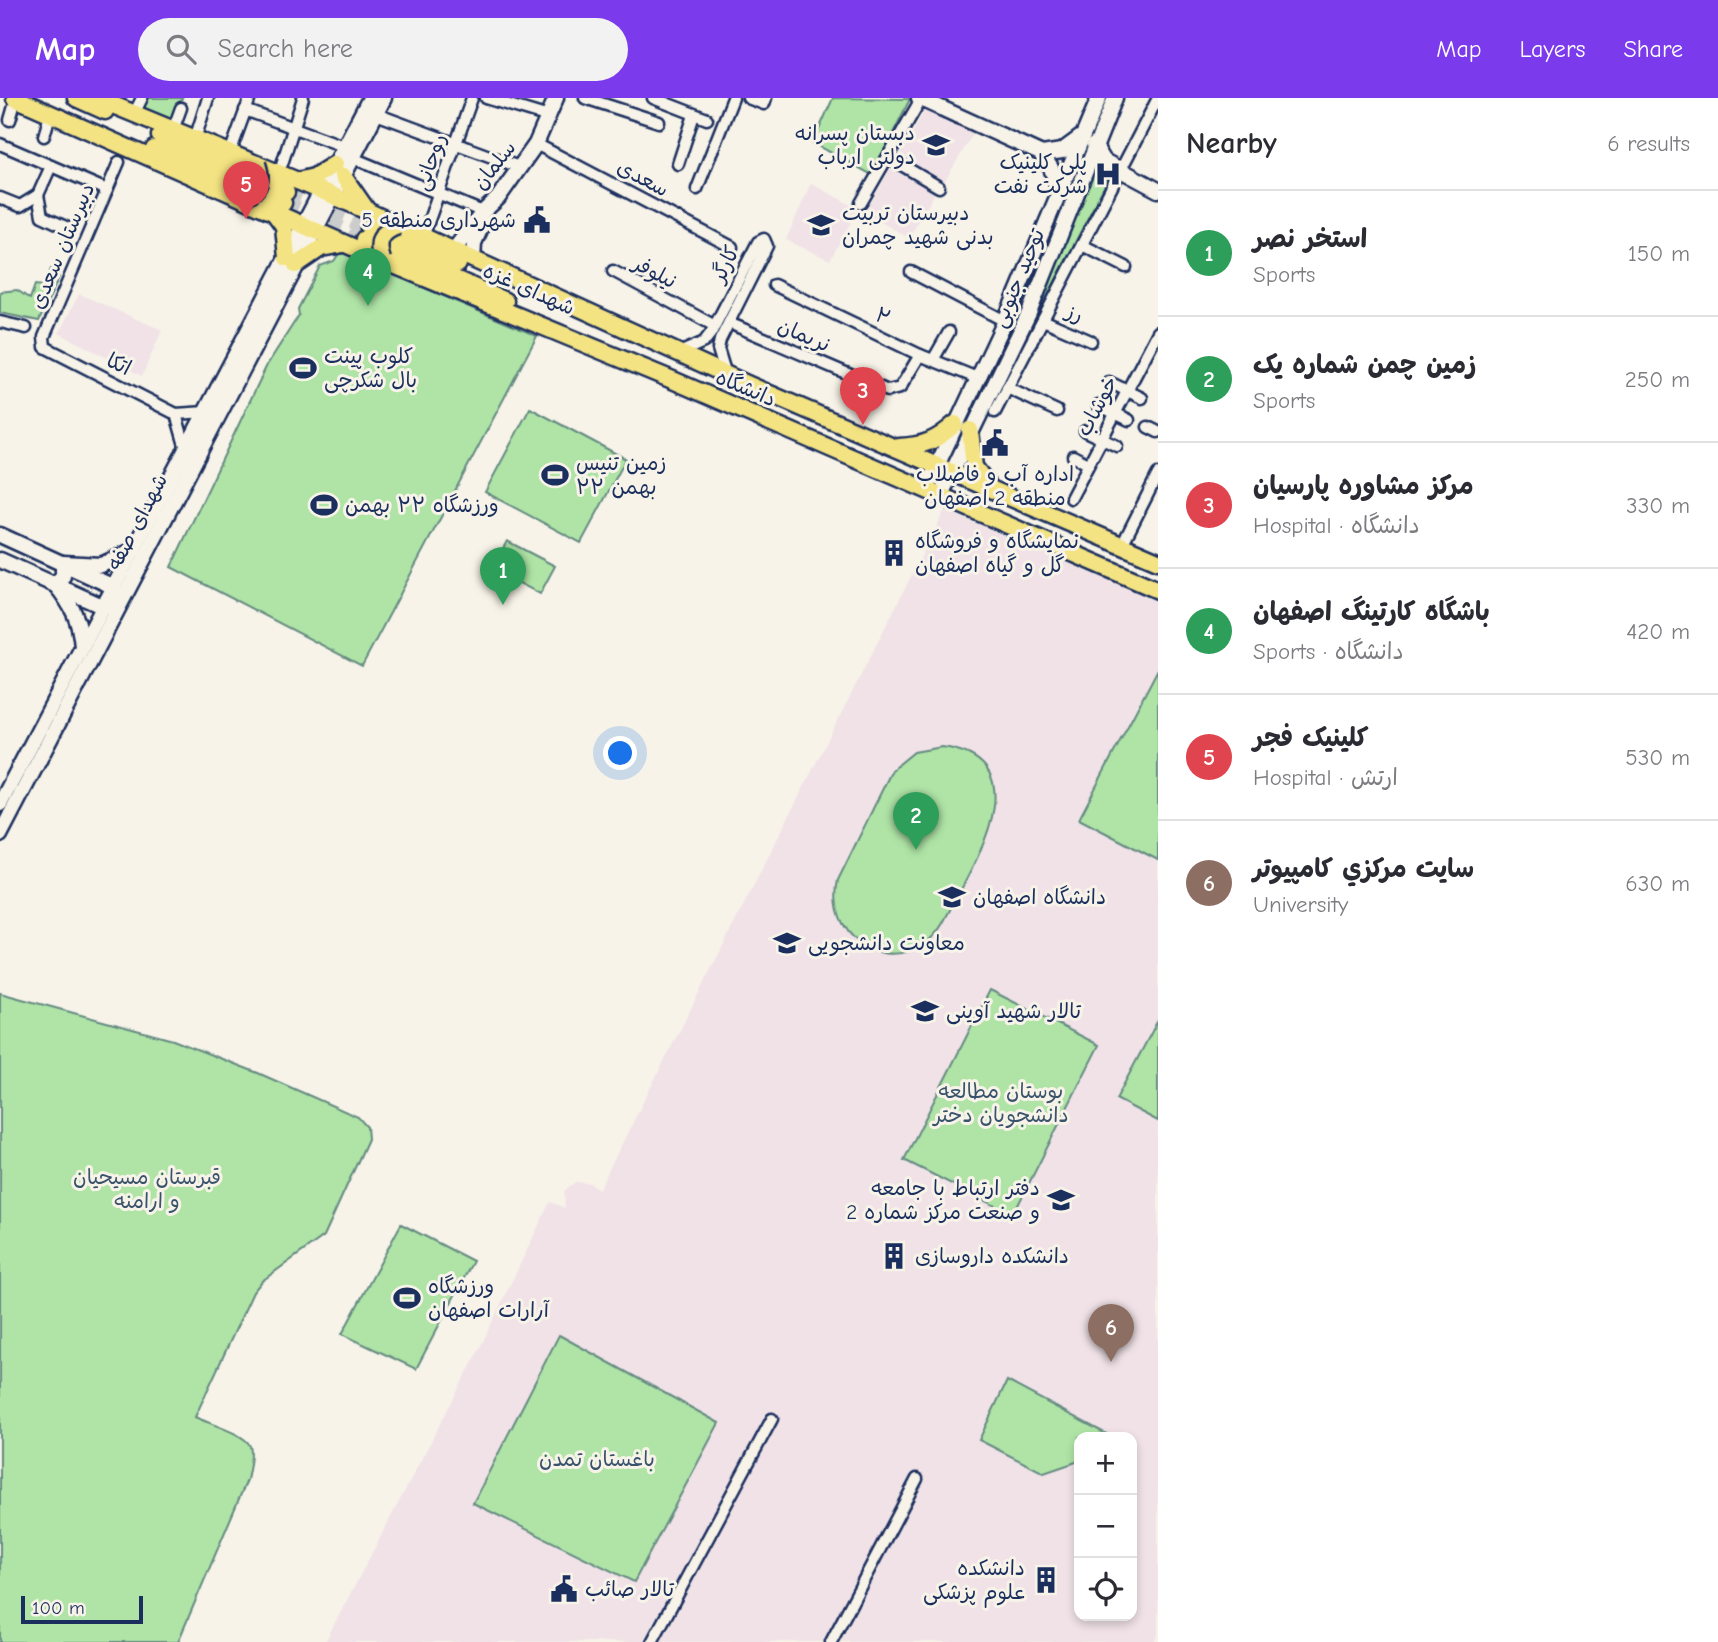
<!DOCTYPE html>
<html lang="en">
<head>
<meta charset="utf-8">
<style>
  :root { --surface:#fff; --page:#f2f2f3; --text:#2b2b33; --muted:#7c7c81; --line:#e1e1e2; --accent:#7c3aed }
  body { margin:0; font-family:"Comic Neue","Playpen Sans Arabic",sans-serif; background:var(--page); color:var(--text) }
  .controls { position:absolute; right:21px; bottom:21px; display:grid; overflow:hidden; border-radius:14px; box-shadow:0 4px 10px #0003 }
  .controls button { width:63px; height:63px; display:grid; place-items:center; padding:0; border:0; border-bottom:2px solid var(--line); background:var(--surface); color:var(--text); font:35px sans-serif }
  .scale { position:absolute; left:21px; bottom:18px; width:122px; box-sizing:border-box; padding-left:7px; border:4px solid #1b2f5e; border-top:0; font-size:19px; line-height:24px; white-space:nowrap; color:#1b2f5e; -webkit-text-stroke:5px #f7f3e8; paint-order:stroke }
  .you { position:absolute; left:621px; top:656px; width:24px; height:24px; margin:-18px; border:5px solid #fff; border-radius:50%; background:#1a73e8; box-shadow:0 0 0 10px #1a73e833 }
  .badge { display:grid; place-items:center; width:46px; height:46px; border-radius:50%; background:var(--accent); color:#fff; font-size:23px; font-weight:700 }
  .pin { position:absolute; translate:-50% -58px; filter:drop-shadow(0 2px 4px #0008) }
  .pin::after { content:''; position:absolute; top:37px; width:24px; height:21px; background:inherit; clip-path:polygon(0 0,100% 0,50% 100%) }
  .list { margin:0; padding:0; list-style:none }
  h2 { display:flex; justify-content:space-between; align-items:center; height:91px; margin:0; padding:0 28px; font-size:30px }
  h2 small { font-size:23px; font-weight:400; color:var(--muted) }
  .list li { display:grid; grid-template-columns:46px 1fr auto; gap:21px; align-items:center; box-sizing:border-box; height:126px; padding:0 28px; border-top:2px solid var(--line) }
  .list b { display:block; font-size:26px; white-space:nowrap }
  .list p { margin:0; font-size:23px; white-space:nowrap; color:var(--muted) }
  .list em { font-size:23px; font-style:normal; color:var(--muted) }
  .icon { flex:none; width:38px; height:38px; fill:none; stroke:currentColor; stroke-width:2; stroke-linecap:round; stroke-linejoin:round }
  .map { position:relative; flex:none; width:1158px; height:1544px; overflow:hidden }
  header { display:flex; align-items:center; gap:42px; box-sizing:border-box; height:98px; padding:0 35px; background:var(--accent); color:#fff }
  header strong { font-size:33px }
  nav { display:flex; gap:38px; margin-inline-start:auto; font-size:24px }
  .search { width:490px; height:63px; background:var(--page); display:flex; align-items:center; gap:18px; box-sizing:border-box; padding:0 24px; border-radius:38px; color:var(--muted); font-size:26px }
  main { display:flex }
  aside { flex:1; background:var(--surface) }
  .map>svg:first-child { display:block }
</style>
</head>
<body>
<header>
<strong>Map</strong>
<div class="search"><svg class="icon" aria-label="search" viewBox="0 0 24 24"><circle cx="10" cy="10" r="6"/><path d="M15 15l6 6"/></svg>Search here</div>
<nav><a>Map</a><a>Layers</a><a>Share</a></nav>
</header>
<main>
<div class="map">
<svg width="1158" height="1544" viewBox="0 0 1158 1544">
  <rect width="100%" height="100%" fill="#f7f3e8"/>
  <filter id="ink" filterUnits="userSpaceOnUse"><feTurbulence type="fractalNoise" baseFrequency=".0143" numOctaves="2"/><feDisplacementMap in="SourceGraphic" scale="14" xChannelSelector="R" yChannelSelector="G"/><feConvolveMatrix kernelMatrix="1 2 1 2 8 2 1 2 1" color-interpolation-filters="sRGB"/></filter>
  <g filter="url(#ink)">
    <!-- built -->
    <g fill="#f0e2e7" fill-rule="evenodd">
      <polygon points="926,10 974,34 943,86 898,60"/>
      <polygon points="894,65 937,91 909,140 865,115"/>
      <polygon points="811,85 858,111 830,162 786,142"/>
      <polygon points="79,196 162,232 142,278 59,235"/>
      <path d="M945 412 1158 504V1537L1154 1544H325L476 1258 550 1104 565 1110 564 1093 575 1084 589 1085 599 1091ZM1079 1339H1132V1518H1079Z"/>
    </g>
    <!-- green -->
    <g fill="#afe4a6" stroke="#658a82" stroke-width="2">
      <polygon points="144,0 182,0 173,23 140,9"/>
      <polygon points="833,0 910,1 872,77 813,45"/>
      <polygon points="1094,73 1104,75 1107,83 1001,287"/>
      <polygon points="340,154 537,238 362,568 171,469 267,267 299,217 298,211 320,168 334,163"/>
      <polygon points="51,171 57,173 56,178 59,179 39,223 0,215 0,194 17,192 30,201 35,187 44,188"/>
      <polygon points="530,310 626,361 581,445 485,394"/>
      <polygon points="507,443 555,468 540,496 492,471"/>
      <polygon points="1158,571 1158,762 1079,721"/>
      <path d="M942 649C1046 663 968 775 943 825 908 885 823 850 838 782L892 672 914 654Z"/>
      <polygon points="990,892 1099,947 1013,1117 904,1062"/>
      <path d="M0 895 173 942 258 975 358 1019 367 1029 368 1041 324 1138 262 1183 253 1194 195 1319C207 1325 246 1336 250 1348 253 1357 249 1372 247 1382L178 1544H0Z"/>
      <polygon points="1158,922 1158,1023 1116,1001"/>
      <polygon points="401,1126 473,1163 416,1271 342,1236"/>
      <polygon points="559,1237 719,1325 634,1484 473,1405"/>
      <polygon points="1007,1283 1112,1339 1079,1339 1079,1363 1044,1375 979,1342"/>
    </g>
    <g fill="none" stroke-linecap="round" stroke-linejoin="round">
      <!-- primary-tunnel -->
      <g stroke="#cbcccc" stroke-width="16" stroke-dasharray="16 8" stroke-linecap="butt">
        <polyline points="286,94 369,130"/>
        <polyline points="283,105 364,141"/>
      </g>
      <defs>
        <g id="street">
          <polyline points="486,0 549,19"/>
          <polyline points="585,0 659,24"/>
          <polyline points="653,0 707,21"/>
          <polyline points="748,0 764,6 766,0"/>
          <polyline points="245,12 338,46"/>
          <polyline points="134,16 142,0"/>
          <polyline points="376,16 519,69"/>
          <polyline points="10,22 16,1"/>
          <polyline points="173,32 181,10"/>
          <polyline points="44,38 50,17"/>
          <polyline points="195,41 208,0"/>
          <polyline points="0,46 107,92"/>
          <polyline points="536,46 732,149"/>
          <polyline points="230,55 250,0"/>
          <polyline points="888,59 939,89"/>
          <polyline points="353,60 483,114"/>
          <polyline points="119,64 44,239 45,249 176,316 206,314"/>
          <polyline points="282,66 303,0"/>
          <polyline points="678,66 694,17"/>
          <polyline points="697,91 733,0"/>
          <polyline points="38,97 51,68"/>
          <polyline points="0,100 20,108 38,97 42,118 68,130"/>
          <polyline points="861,105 921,1"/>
          <polyline points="423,139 472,0"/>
          <polyline points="1082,147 1126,169"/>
          <polyline points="613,173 715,228"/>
          <polyline points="911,174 1005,223"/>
          <polyline points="774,187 920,257 977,280"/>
          <polyline points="1043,222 1091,243"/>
          <polyline points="0,224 26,230"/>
          <polyline points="736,228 888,293 900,290 920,257"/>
          <polyline points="679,255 704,244 711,235 758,144 764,141 767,148 720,242 718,251 726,277"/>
          <polyline points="933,262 949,234"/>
          <polyline points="1109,284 1142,300"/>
          <polyline points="1007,290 1057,313"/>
          <polyline points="1098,307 1129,322"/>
          <polyline points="995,314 1158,0"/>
          <polyline points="176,316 186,351"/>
          <polyline points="1148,329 1158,334"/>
          <polyline points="1085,333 1117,348"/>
          <polyline points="1073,358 1088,366"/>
          <polyline points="1071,400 1158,234"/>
          <polyline points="1122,447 1158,376"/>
          <polyline points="652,1544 772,1321"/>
          <polyline points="831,1544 917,1381"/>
        </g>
        <g id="secondary">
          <polyline points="919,0 1042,56"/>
          <polyline points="1094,47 1104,63 1158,92"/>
          <polyline points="1042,56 1062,53 1081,39"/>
          <polyline points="1042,56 1051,70 1059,92"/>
          <polyline points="453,153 483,114 498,100 536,46 556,0"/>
          <polyline points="473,162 474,145 483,125"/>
          <polyline points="926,391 1005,223 1099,0"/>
          <polyline points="941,397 1029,215 1115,0"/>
          <polyline points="0,437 114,489 119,504 104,509 0,462"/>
          <path d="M82 549C80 522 72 507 55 486L63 478V465L101 467 134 452"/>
          <polyline points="0,706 370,0"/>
          <polyline points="0,737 384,0"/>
        </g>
        <g id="primary">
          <polyline points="15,0 382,162 675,283 1158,492"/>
          <polyline points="76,0 105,13"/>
          <polyline points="96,0 334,98 749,287 1158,463"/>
          <polyline points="160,38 286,94"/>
          <polyline points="154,51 283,105"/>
          <polyline points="343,78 366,111"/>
          <polyline points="298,83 314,79 335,66"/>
          <polyline points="273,113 284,128 287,160"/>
          <polyline points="369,130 458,166"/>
          <polyline points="364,141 505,203"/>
          <polyline points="296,167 321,150 343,146"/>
          <polyline points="970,332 974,369 988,387"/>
          <path d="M899 349C924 348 936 343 955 326"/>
        </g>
      </defs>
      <!-- street casing -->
      <use href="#street" stroke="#1b2f5e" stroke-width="15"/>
      <!-- secondary casing -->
      <use href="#secondary" stroke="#1b2f5e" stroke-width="19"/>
      <!-- primary casing -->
      <use href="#primary" stroke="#1b2f5e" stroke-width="21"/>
      <!-- street -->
      <use href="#street" stroke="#f7f3e8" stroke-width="10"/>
      <!-- secondary -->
      <use href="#secondary" stroke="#f7f3e8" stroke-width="14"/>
      <!-- primary -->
      <use href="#primary" stroke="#f4e382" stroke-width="16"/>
      <defs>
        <g id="primary-bridge">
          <path d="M242 100C259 93 263 83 257 66"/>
          <path d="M382 162C376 144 380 134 398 128"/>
        </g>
      </defs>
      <!-- primary-bridge casing -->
      <use href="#primary-bridge" stroke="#1b2f5e" stroke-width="21" stroke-linecap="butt"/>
      <!-- primary-bridge -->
      <use href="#primary-bridge" stroke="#f4e382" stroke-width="16"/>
    </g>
  </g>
  <!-- icons -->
  <defs>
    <symbol id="school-bare" viewBox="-9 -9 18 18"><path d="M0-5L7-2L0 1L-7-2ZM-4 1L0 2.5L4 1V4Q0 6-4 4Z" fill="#1b2f5e" stroke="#f7f3e8" stroke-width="2.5" paint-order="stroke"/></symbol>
    <symbol id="hospital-bare" viewBox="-9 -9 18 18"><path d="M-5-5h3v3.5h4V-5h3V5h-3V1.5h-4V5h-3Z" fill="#1b2f5e" stroke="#f7f3e8" stroke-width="2.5" paint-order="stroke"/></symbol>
    <symbol id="civic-bare" viewBox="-9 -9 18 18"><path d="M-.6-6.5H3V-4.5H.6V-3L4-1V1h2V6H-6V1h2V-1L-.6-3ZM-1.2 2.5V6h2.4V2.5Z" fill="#1b2f5e" stroke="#f7f3e8" stroke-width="2.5" paint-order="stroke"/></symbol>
    <symbol id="stadium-bare" viewBox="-9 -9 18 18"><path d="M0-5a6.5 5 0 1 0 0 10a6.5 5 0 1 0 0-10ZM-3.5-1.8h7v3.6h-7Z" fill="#1b2f5e" stroke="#f7f3e8" stroke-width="2.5" paint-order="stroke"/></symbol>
    <symbol id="building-bare" viewBox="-9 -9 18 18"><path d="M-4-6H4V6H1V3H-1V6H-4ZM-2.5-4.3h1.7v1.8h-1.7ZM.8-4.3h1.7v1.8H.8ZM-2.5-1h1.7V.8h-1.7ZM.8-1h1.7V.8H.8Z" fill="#1b2f5e" stroke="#f7f3e8" stroke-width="2.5" paint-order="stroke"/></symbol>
    <symbol id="university-bare" viewBox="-9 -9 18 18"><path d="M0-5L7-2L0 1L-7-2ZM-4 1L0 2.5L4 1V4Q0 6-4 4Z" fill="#1b2f5e" stroke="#f7f3e8" stroke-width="2.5" paint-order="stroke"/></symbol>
  </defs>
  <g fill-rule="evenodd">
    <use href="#school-bare" x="917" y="28" width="38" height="38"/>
    <use href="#hospital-bare" x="1089" y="57" width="38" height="38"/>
    <use href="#civic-bare" x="518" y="103" width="38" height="38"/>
    <use href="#school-bare" x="802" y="108" width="38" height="38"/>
    <use href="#stadium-bare" x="284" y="251" width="38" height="38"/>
    <use href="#civic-bare" x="976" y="326" width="38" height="38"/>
    <use href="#stadium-bare" x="536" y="358" width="38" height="38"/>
    <use href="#stadium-bare" x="305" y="388" width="38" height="38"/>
    <use href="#building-bare" x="875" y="436" width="38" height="38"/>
    <use href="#university-bare" x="933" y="780" width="38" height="38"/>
    <use href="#university-bare" x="768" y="826" width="38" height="38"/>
    <use href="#university-bare" x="906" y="894" width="38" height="38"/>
    <use href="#university-bare" x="1042" y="1083" width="38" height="38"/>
    <use href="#building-bare" x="875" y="1139" width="38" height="38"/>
    <use href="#stadium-bare" x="388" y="1181" width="38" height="38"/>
    <use href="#building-bare" x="1027" y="1463" width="38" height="38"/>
    <use href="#civic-bare" x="545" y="1472" width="38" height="38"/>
  </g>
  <g text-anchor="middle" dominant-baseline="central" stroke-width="6" stroke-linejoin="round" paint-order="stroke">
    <!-- poi labels -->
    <g font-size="21" fill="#1b2f5e" stroke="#f7f3e8" text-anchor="start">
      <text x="915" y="35" text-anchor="end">دبستان پسرانه<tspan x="915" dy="24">دولتی ارباب</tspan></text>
      <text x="1087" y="64" text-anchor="end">پلی کلینیک<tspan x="1087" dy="24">شرکت نفت</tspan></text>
      <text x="842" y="115">دبیرستان تربیت<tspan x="842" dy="24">بدنی شهید چمران</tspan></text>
      <text x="516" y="122" text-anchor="end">شهرداری منطقه 5</text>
      <text x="324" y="258">کلوب پینت<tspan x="324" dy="24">بال شکرچی</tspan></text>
      <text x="576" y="365">زمین تنیس<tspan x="576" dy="24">۲۲ بهمن</tspan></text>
      <text x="995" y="376" text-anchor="middle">اداره آب و فاضلاب<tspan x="995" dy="24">منطقه 2 اصفهان</tspan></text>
      <text x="345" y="407">ورزشگاه ۲۲ بهمن</text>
      <text x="915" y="443">نمایشگاه و فروشگاه<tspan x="915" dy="24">گل و گیاه اصفهان</tspan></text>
      <text x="973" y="799">دانشگاه اصفهان</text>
      <text x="808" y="845">معاونت دانشجویی</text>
      <text x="946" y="913">تالار شهید آوینی</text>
      <text x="1040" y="1090" text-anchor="end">دفتر ارتباط با جامعه<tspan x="1040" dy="24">و صنعت مرکز شماره 2</tspan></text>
      <text x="915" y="1158">دانشکده داروسازی</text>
      <text x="428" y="1188">ورزشگاه<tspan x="428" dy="24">آرارات اصفهان</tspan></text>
      <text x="1025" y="1470" text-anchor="end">دانشکده<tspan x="1025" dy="24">علوم پزشکی</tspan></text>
      <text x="585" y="1491">تالار صائب</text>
    </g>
    <!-- street labels -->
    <g font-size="21" fill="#1b2f5e" stroke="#f7f3e8">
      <text transform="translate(430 64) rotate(-71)">روحانی</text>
      <text transform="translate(494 67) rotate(-52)">سلمان</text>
      <text transform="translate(643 80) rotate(28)">سعدی</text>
      <text transform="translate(62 148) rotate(-67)">دبیرستان سعدی</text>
      <text transform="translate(725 166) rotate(-63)">کارگر</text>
      <text transform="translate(655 174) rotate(28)">نیلوفر</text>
      <text transform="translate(1018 180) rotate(-67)">توحید جنوبی</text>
      <text transform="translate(529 191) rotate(24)">شهدای غزه</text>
      <text transform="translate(1075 215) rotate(24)">رز</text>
      <text transform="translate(883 218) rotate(26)">۲</text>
      <text transform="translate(804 237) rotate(23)">نریمان</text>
      <text transform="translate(119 266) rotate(26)">اتکا</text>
      <text transform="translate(746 290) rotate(23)">دانشگاه</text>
      <text transform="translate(1097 308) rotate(-62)">خوشاب</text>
      <text transform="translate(137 424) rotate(-62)">شهدای صفه</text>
    </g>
    <!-- park labels -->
    <g font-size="21" fill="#39536c" stroke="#f7f3e8">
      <text x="1001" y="993">بوستان مطالعه<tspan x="1001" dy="24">دانشجویان دختر</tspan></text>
      <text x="147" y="1079">قبرستان مسیحیان<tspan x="147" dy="24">و ارامنه</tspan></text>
      <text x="597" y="1361">باغستان تمدن</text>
    </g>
  </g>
</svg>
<div class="controls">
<button>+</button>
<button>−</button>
<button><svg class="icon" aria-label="locate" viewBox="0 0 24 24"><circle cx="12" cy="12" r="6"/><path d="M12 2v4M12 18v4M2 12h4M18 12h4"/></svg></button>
</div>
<div class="scale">100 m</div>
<div class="you"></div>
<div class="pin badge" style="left:503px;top:507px;background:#2e9e5b">1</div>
<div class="pin badge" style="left:916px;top:752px;background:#2e9e5b">2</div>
<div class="pin badge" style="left:863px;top:327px;background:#e0444e">3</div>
<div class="pin badge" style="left:368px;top:208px;background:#2e9e5b">4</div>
<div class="pin badge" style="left:246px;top:121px;background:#e0444e">5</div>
<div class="pin badge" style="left:1111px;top:1264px;background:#8d6e63">6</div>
</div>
<aside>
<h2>Nearby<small>6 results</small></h2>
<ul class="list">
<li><span class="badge" style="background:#2e9e5b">1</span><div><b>استخر نصر</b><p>Sports</p></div><em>150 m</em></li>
<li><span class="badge" style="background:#2e9e5b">2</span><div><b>زمین چمن شماره یک</b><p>Sports</p></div><em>250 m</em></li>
<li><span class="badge" style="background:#e0444e">3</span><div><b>مرکز مشاوره پارسیان</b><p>Hospital · دانشگاه</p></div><em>330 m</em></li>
<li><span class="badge" style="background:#2e9e5b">4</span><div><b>باشگاه کارتینگ اصفهان</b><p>Sports · دانشگاه</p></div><em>420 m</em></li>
<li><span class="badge" style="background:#e0444e">5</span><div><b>کلینیک فجر</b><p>Hospital · ارتش</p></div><em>530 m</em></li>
<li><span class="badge" style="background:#8d6e63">6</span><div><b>سايت مرکزي کامپيوتر</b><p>University</p></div><em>630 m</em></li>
</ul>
</aside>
</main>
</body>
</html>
